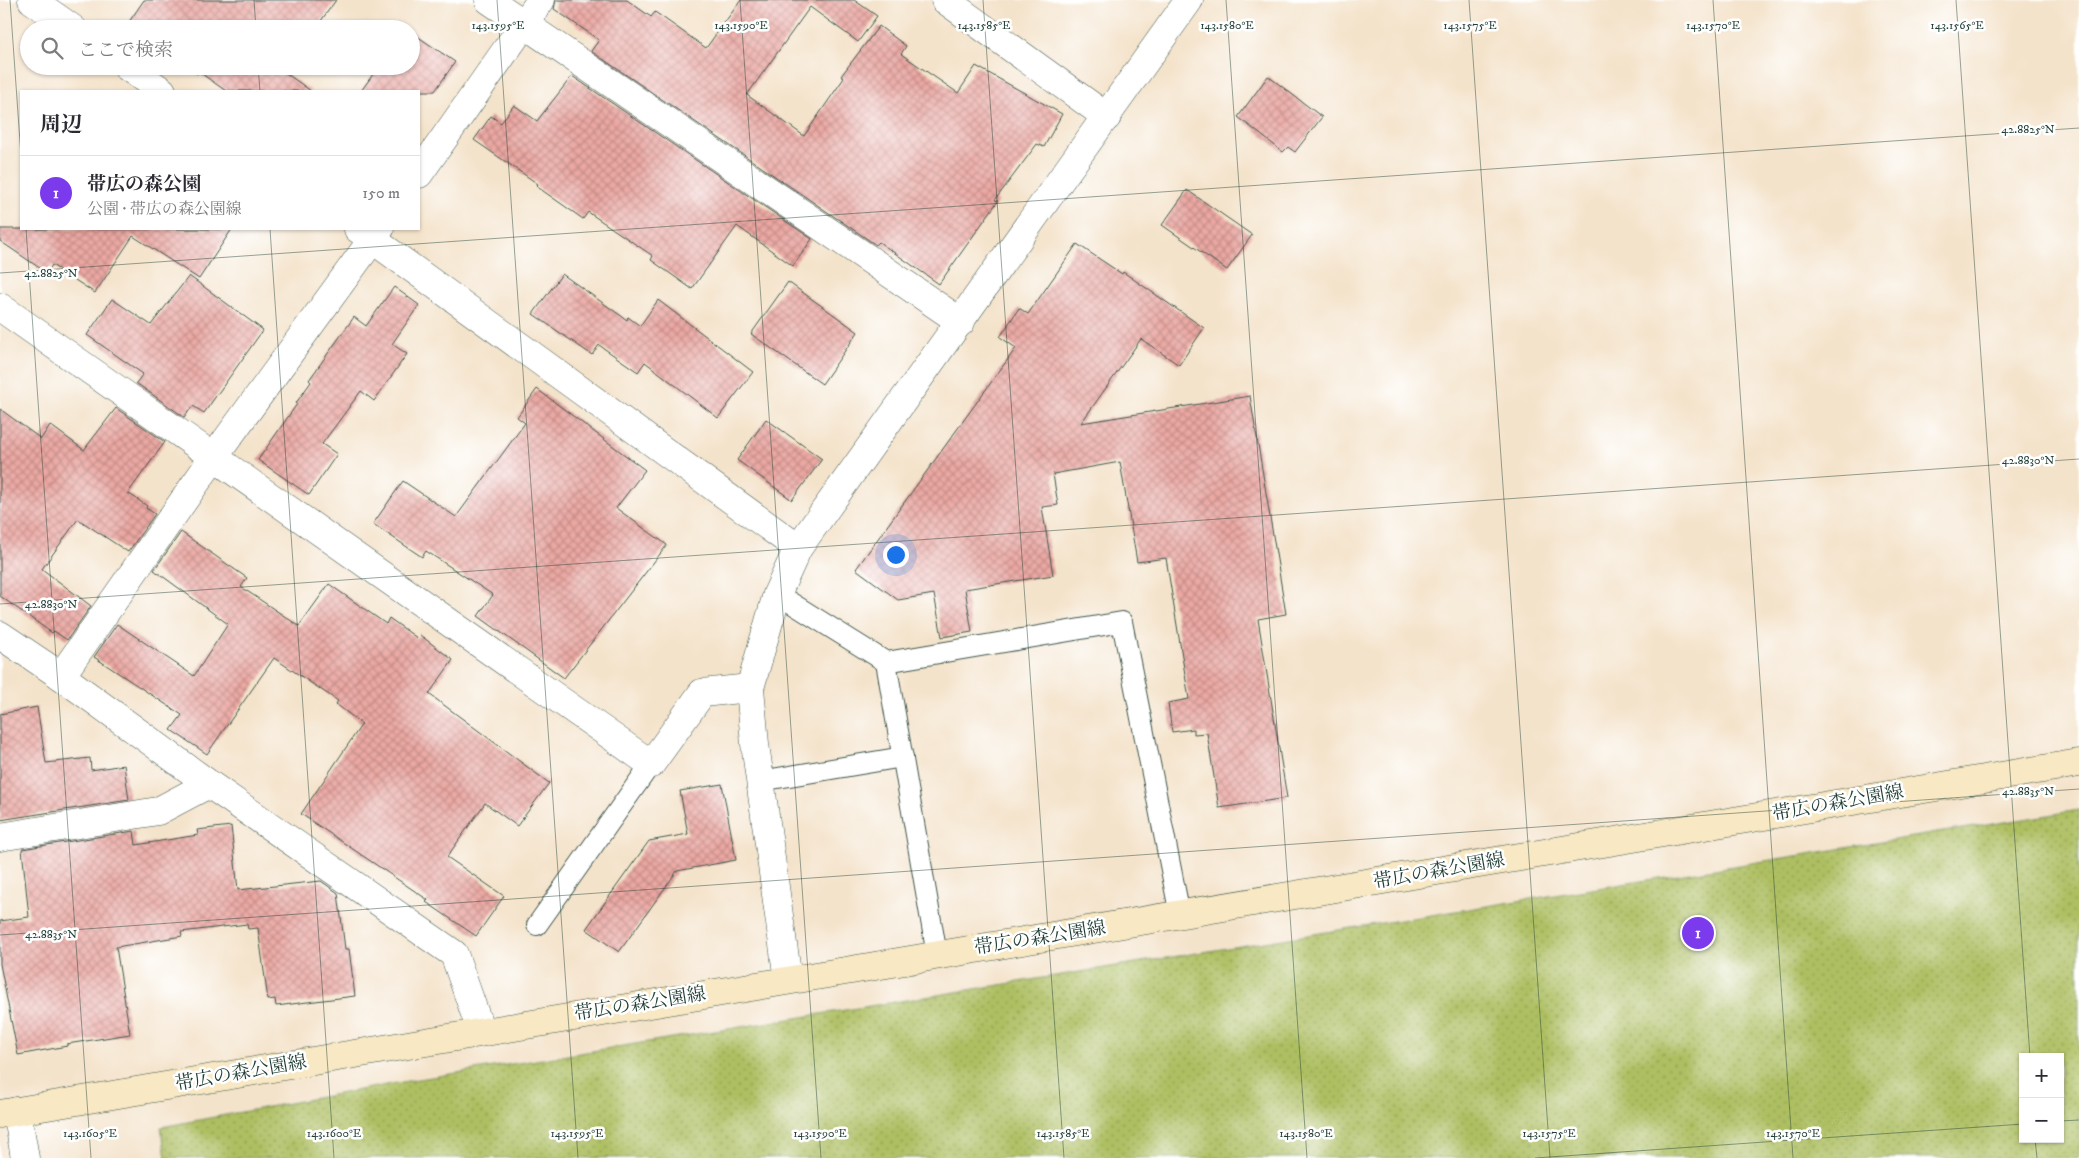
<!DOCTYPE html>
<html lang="ja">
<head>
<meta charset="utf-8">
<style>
  :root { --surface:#fff; --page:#f7f7f7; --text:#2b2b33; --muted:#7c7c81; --line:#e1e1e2; --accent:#7c3aed }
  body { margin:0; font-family:"IM FELL DW Pica","Noto Serif JP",serif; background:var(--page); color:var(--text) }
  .controls { position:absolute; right:15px; bottom:15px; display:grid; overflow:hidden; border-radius:0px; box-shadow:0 1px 4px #0004 }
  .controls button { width:45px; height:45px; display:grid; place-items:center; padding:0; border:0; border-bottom:1px solid var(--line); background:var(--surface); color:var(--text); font:25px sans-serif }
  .you { position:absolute; left:895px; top:554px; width:18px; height:18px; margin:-12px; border:4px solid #fff; border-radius:50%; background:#1a73e8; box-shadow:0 0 0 8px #1a73e833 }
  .badge { display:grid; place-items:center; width:32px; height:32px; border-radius:50%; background:var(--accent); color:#fff; font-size:16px; font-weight:700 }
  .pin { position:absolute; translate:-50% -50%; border:2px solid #fff; box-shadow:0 1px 5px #0006 }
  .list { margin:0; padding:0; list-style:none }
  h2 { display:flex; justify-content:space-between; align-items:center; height:65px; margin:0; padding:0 20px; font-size:21px }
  h2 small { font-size:16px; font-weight:400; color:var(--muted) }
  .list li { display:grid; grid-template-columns:32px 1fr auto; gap:15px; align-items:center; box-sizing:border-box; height:75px; padding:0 20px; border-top:1px solid var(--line) }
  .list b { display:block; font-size:19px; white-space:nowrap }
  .list p { margin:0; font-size:16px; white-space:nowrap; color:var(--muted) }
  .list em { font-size:16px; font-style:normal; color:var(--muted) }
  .icon { flex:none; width:28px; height:28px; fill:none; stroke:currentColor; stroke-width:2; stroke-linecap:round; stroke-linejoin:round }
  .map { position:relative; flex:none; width:2079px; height:1158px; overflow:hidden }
  .search { position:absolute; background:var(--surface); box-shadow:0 1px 4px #0004; left:20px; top:20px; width:400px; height:55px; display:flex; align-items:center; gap:12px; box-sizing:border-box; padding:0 18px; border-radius:28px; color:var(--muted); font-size:19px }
  .panel { position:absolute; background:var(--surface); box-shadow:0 1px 4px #0004; left:20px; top:90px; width:400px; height:140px; border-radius:0px }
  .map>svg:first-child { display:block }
</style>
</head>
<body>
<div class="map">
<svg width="2079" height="1158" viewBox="0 0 2079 1158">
  <defs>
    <pattern id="park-dots" width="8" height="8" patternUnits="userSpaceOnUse" patternTransform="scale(1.25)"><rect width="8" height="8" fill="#aebf62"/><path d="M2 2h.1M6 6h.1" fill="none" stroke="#8d9c52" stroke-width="1.8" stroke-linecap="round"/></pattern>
    <pattern id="building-cross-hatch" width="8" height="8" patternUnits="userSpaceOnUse" patternTransform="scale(1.25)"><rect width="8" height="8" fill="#eca8a3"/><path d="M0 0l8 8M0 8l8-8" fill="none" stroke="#bf8a86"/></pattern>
  </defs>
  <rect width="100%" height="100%" fill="#fff"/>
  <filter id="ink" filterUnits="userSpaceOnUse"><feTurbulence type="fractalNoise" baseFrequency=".02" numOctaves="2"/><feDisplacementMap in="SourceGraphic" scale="10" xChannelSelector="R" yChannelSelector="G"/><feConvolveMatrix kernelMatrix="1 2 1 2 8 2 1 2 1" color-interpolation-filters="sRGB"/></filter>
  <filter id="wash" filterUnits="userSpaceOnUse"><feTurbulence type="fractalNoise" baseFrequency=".0096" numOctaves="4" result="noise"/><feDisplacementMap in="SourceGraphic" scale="20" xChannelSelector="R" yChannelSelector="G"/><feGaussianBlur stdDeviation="1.12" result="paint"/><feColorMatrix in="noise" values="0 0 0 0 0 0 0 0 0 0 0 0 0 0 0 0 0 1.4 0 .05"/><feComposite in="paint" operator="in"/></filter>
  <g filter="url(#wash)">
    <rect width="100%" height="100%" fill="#f4e3cb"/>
    <!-- park -->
    <path fill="url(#park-dots)" stroke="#667e4b" fill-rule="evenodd" d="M2079 810V1158H166L161 1127 413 1080ZM2023 1057H2060V1139H2023Z"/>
    <g id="blocks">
      <!-- building -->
      <g fill="url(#building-cross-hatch)">
        <polygon points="144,0 336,0 315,29 138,29 129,22"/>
        <polygon points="556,0 627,0 651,17 655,12 706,48 741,0 854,0 877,16 858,42 810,7 747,95 804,136 844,78 841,76 879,26 906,46 901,54 958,93 976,66 1062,114 1044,147 1037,144 995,200 998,201 939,284 879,242 876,245 591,51 599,40 554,9"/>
        <polygon points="411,32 455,62 435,91 361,91 379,66 411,66"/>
        <polygon points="187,66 287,66 283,71 311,91 226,91 199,72 197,74"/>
        <polygon points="572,76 812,239 793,266 737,226 692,289 651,260 653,256 588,212 583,219 536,186 538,184 474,140 491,116 501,123 514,105 537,121"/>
        <polygon points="1268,76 1322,117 1295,152 1288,147 1283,152 1238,117"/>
        <polygon points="1187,190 1252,235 1227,270 1162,225"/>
        <polygon points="0,229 232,229 199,279 133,236 95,293 52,265 47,273 0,241"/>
        <polygon points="1077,244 1122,274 1123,272 1204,328 1179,365 1141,339 1081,423 1250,396 1286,614 1258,619 1287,798 1219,808 1207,733 1194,734 1194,729 1172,732 1168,703 1189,699 1166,558 1137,562 1120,462 1053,474 1058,505 1042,507 1053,575 965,589 972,632 942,637 934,594 898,600 856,569 1016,348 1000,337 1019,308 1028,314"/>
        <polygon points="562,274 627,320 628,317 640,326 658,300 753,372 718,418 645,362 638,372 599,345 592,355 533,314"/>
        <polygon points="189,276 263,330 204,413 193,406 184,417 136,383 143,374 87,335 112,299 151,325"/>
        <polygon points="788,282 858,332 822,384 751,334"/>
        <polygon points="394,287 419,305 392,344 407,354 374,401 361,391 322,444 337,454 309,495 258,460 297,404 296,403 311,382 309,380 354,317 366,326"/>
        <polygon points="537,389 645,470 616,508 667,545 564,678 478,616 493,595 426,551 422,557 373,524 403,481 456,517 525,423 517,417"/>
        <polygon points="116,408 165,442 128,493 147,506 146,508 155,514 128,552 78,519 42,569 91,606 67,640 54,631 52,633 0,596 0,409 41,439 50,425 84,450"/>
        <polygon points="766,419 822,459 792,500 737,460"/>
        <polygon points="181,532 247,578 241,587 299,626 329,584 386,624 389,618 417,638 420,635 453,660 429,694 549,783 517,826 485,803 447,857 504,896 476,936 426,902 428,900 301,814 362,724 336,704 338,701 274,658 207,754 171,730 182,715 94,657 117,624 194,676 228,624 154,570"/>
        <polygon points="37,707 46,763 90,758 91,770 124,765 129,800 0,820 0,714"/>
        <polygon points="722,784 736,860 677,871 619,952 586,929 649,841 688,834 680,791"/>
        <polygon points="231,826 238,890 321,881 338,893 345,949 349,949 355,996 276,1006 275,999 268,1000 258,928 248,929 247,924 181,932 182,936 116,947 130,1034 67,1044 67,1046 18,1055 0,964 0,921 29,917 22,849 134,831 136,845 198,835 197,830"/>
      </g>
    </g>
  </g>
  <g filter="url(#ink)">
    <use href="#blocks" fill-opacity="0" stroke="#3f564b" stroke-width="1"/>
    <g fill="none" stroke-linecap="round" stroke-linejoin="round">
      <defs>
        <g id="lane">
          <polyline points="777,594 886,662 1122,622 1180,915"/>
          <polyline points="886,662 937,955"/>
          <polyline points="760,781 903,757"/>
          <polyline points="537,925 651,764"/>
        </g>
        <g id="street">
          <polyline points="32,0 73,29"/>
          <polyline points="489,0 961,322"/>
          <polyline points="945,0 1107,117"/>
          <polyline points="126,66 162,91"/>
          <polyline points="419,174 541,0"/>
          <polyline points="358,229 798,548"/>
          <polyline points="0,307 651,764 702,693 750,688"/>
          <polyline points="0,635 61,676 209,784 454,954 481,1031"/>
          <polyline points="61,676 214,457 380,229"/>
          <polyline points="0,837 158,811 209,784"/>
          <polyline points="788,980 755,744 750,688 777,594 798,548 1189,0"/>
          <polyline points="17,1111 25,1158"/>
        </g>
        <path id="secondary" d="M0 1114C693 995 1386 880 2079 763"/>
      </defs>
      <!-- lane casing -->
      <use href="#lane" stroke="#3f564b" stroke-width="22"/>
      <!-- street casing -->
      <use href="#street" stroke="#3f564b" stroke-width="29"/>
      <!-- secondary casing -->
      <use href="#secondary" stroke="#3f564b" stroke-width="29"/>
      <!-- lane -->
      <use href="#lane" stroke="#fff" stroke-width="20"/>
      <!-- street -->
      <use href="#street" stroke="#fff" stroke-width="28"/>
      <!-- secondary -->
      <use href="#secondary" stroke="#f8e8c3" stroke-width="28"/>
    </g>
  </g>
  <!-- ticks -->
  <path fill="none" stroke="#1f3d34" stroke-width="1" stroke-opacity="0.45" d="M10 0 21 156M254 0 256 29M497 0 578 1158M740 0 821 1158M983 0 1064 1158M1226 0 1307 1158M1469 0 1550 1158M1713 0 1793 1158M1956 0 2030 1057M258 66 260 91M26 229 91 1158M270 229 334 1158M0 273 2079 128M0 604 2079 459M0 935 2079 789M2060 1121 2079 1120M2035 1139 2037 1158M1535 1158 2023 1124"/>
  <g text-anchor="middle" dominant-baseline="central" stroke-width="5" stroke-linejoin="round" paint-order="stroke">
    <!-- street labels -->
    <g font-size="19" fill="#1f3d34" stroke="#fff">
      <text transform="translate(1838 803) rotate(-10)">帯広の森公園線</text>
      <text transform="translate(1439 871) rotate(-10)">帯広の森公園線</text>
      <text transform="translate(1040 938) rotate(-9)">帯広の森公園線</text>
      <text transform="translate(640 1004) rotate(-9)">帯広の森公園線</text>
      <text transform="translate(241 1073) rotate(-10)">帯広の森公園線</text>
    </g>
  </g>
  <g font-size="12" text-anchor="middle" fill="#1f3d34" stroke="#fff" stroke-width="5" stroke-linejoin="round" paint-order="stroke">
    <text x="498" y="29">143.1595°E</text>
    <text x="741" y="29">143.1590°E</text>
    <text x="984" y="29">143.1585°E</text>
    <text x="1227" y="29">143.1580°E</text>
    <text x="1470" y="29">143.1575°E</text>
    <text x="1713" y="29">143.1570°E</text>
    <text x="1957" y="29">143.1565°E</text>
    <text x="2028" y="133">42.8825°N</text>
    <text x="51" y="277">42.8825°N</text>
    <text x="2028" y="464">42.8830°N</text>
    <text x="51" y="608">42.8830°N</text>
    <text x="2028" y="795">42.8835°N</text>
    <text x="51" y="938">42.8835°N</text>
    <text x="90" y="1137">143.1605°E</text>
    <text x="334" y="1137">143.1600°E</text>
    <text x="577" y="1137">143.1595°E</text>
    <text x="820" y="1137">143.1590°E</text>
    <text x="1063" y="1137">143.1585°E</text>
    <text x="1306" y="1137">143.1580°E</text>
    <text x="1549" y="1137">143.1575°E</text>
    <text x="1793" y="1137">143.1570°E</text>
  </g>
</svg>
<div class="controls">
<button>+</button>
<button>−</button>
</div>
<div class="you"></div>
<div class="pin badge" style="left:1698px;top:933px">1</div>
<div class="search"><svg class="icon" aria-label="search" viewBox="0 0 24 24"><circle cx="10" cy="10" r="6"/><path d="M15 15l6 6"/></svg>ここで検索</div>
<section class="panel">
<h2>周辺<small></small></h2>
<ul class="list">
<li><span class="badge">1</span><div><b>帯広の森公園</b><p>公園 · 帯広の森公園線</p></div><em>150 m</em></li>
</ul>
</section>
</div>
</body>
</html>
